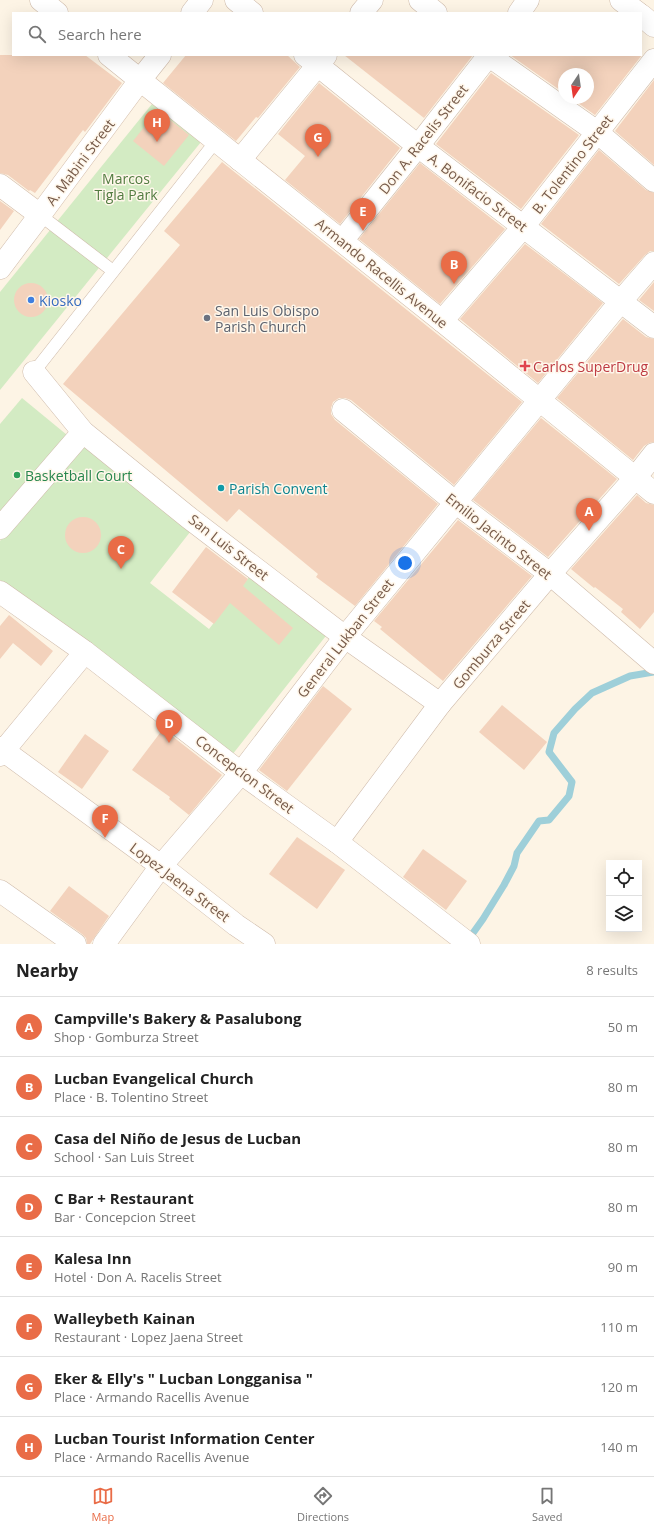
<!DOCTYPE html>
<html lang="en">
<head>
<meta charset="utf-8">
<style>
  :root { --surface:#fff; --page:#f6f6f6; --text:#222; --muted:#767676; --line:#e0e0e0; --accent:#e96c47 }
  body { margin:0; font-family:"Open Sans",sans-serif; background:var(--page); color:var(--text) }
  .controls { position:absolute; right:12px; bottom:12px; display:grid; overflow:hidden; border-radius:0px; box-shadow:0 4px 16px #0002 }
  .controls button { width:36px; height:36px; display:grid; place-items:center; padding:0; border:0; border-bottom:1px solid var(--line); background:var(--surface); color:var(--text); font:20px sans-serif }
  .compass { position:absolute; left:558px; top:68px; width:36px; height:36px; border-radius:50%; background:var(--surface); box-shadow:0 4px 16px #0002; rotate:193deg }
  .you { position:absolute; left:405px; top:563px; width:14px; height:14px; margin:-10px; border:3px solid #fff; border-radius:50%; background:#1a73e8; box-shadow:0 0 0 6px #1a73e833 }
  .badge { display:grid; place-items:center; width:26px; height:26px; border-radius:50%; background:var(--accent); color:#fff; font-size:13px; font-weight:700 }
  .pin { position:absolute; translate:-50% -33px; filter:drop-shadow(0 1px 2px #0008) }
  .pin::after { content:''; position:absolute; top:21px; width:14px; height:12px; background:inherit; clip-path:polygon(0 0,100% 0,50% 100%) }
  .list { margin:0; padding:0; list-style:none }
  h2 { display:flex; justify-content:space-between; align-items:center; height:52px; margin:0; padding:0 16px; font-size:17px }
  h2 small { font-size:13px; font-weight:400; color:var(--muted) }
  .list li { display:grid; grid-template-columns:26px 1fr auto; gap:12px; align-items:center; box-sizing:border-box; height:60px; padding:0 16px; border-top:1px solid var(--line) }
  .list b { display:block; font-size:15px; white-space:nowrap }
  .list p { margin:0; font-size:13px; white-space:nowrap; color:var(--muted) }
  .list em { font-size:13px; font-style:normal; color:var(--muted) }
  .icon { flex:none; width:22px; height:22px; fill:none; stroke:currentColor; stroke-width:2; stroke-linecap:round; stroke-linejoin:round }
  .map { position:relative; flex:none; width:654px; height:944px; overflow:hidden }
  .search { position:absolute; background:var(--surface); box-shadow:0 4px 16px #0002; left:12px; right:12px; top:12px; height:44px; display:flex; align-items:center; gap:10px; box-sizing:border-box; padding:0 14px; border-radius:0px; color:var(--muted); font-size:15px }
  .sheet { height:532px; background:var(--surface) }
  nav { display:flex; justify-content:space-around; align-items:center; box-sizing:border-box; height:56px; border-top:1px solid var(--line); background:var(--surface); font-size:11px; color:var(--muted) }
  nav a { display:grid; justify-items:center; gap:2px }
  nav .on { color:var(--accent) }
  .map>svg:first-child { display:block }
</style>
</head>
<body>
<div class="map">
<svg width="654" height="944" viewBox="0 0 654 944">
  <rect width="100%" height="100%" fill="#fdf4e5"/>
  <!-- green -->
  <g fill="#d3ebc3">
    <polygon points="152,104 201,142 0,390 0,292"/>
    <polygon points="22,398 67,435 0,515 0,424"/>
    <polygon points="85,441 194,527 150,583 209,629 253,572 329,632 232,755 0,580 0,541"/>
  </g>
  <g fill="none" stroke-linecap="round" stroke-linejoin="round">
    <!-- stream -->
    <polyline stroke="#9ecfd9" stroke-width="7" points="468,940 483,919 504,885 514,866 517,853 539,821 549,820 569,796 572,782 549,752 554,733 575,709 592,693 630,676 654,672"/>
  </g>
  <!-- building -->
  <g fill="#f3d2bc">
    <polygon points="0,55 85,55 122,83 85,132 83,130 35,193 30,190 29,191 8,175 0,173"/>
    <polygon points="186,55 287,55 300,67 258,118 256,117 236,141 163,83"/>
    <polygon points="344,55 473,55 424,118"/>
    <polygon points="510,55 642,55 595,115 571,98 588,98 588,74 564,74 564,93"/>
    <polygon points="491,73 579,135 521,209 436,144"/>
    <polygon points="654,80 654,165 615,131"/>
    <polygon points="319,83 400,148 340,224 285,180 305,156 278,134"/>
    <polygon points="158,110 189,135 164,166 133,141"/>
    <polygon points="599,150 646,190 654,193 654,251 650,251 645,255 619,284 541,224"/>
    <polygon points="222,162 522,402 454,485 351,400 345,398 339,398 333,402 331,408 331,414 335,420 438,504 355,606 316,577 318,574 239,509 227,522 63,384 180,245 164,231"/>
    <polygon points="420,163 505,229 440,304 359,239"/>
    <polygon points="0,201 14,211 0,230"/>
    <polygon points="525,244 603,303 538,383 460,319"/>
    <polygon points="654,282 654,311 639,300"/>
    <circle cx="31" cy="300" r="17"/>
    <polygon points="623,319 646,337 654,339 654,442 649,443 644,446 633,460 557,398"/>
    <polygon points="541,418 617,479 548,557 473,500"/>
    <polygon points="637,495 646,503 654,505 654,612 640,629 621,612 623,609 595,587 594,588 571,569"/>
    <circle cx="83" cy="535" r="18"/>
    <polygon points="458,520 532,576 443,681 380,629 382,627 374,621"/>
    <polygon points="206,547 248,579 243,586 293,628 279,645 230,603 214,624 172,592"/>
    <polygon points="9,615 53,651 41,666 13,643 0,659 0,626"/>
    <polygon points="323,686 352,709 287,791 259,770"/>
    <polygon points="502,705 547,742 524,770 479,732"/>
    <polygon points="163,729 222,775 189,815 169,799 170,797 132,770"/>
    <polygon points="85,734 109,751 82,789 58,772"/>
    <polygon points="297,837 345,870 317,909 269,874"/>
    <polygon points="423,849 467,881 446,910 403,877"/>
    <polygon points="69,886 109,916 90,944 87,944 86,938 82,934 50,911"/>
  </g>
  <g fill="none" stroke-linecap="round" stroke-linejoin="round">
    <defs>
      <g id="lane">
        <polyline points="40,215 113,271"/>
        <polyline points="34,372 216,141"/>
      </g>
      <g id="street">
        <polyline points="41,0 57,13"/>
        <polyline points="236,0 252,13"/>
        <polyline points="420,0 436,13"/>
        <polyline points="621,0 638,13"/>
        <polyline points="192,13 202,0"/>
        <polyline points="361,13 372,0"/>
        <polyline points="519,13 528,0"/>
        <polyline points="641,15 654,26"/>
        <polyline points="109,55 140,80 160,55"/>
        <polyline points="305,55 418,146 654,327"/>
        <polyline points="488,55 597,132 654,181"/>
        <polyline points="240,160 326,55"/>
        <polyline points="342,241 418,146 489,55"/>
        <polyline points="0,268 40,215"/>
        <polyline points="442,321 523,227 654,60"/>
        <polyline points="34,372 83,432 188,517 345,637 440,704"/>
        <polyline points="343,410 455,502 550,574 654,663"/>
        <polyline points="0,528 83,432"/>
        <polyline points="0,592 85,652 241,773 337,842 469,944"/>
        <polyline points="0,748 161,866 236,925 264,944"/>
        <polyline points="0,755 85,652"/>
        <polyline points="337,842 440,704 550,574 635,478 654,454"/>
        <polyline points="0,891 75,944"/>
        <polyline points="104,944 161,866 241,773 345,637 621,301 654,263"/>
      </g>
      <polyline id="secondary" points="0,185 40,215 140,80 442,321 654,493"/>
    </defs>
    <!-- lane casing -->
    <use href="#lane" stroke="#cfbbab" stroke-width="13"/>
    <!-- street casing -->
    <use href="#street" stroke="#cfbbab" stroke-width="23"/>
    <!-- secondary casing -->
    <use href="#secondary" stroke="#d4bdab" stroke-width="23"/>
    <!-- lane -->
    <use href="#lane" stroke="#fff" stroke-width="12"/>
    <!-- street -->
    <use href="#street" stroke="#fff" stroke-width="22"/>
    <!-- secondary -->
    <use href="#secondary" stroke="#fff" stroke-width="22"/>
  </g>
  <!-- markers -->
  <circle fill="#3f7fe0" stroke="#fff7eb" stroke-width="1.5" cx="31" cy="300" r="4"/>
  <circle fill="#6b7280" stroke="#fff7eb" stroke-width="1.5" cx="207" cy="318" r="4"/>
  <path fill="#e0444e" stroke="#fff7eb" stroke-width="1.5" d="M523 360h4v4h4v4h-4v4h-4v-4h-4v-4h4z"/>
  <circle fill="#2e9e5b" stroke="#fff7eb" stroke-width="1.5" cx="17" cy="475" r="4"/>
  <circle fill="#0f9aa8" stroke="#fff7eb" stroke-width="1.5" cx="221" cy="488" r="4"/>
  <g text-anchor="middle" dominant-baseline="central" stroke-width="3" stroke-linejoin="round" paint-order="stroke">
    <!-- street labels -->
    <g font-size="14" fill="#765a49" stroke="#fff7eb">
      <text transform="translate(423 139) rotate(-52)">Don A. Racelis Street</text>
      <text transform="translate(80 162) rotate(-53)">A. Mabini Street</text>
      <text transform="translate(572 164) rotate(-52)">B. Tolentino Street</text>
      <text transform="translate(478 192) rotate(37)">A. Bonifacio Street</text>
      <text transform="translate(382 273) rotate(39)">Armando Racellis Avenue</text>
      <text transform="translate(499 536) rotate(38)">Emilio Jacinto Street</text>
      <text transform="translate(229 547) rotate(38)">San Luis Street</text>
      <text transform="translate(345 638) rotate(-52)">General Lukban Street</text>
      <text transform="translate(491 644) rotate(-50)">Gomburza Street</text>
      <text transform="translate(245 774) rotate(37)">Concepcion Street</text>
      <text transform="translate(180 882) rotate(37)">Lopez Jaena Street</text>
    </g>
    <!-- park labels -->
    <g font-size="14" fill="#527c41" stroke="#fff7eb">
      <text x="126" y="178">Marcos<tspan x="126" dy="16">Tigla Park</tspan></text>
    </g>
    <!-- shop labels -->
    <g font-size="14" fill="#366cbe" stroke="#fff7eb" text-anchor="start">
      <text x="39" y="300">Kiosko</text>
    </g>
    <!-- worship labels -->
    <g font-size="14" fill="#5b616d" stroke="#fff7eb" text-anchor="start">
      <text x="215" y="310">San Luis Obispo<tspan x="215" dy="16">Parish Church</tspan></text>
    </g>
    <!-- health labels -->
    <g font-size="14" fill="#be3a42" stroke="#fff7eb" text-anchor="start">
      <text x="533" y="366">Carlos SuperDrug</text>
    </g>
    <!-- leisure labels -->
    <g font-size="14" fill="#27864d" stroke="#fff7eb" text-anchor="start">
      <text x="25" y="475">Basketball Court</text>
    </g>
    <!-- culture labels -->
    <g font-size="14" fill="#0d838f" stroke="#fff7eb" text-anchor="start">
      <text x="229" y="488">Parish Convent</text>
    </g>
  </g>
</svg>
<div class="controls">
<button><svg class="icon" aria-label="locate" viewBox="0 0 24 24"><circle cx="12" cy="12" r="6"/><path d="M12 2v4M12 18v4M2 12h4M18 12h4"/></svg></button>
<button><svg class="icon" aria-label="layers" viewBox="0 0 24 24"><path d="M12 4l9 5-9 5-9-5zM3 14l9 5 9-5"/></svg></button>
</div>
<svg class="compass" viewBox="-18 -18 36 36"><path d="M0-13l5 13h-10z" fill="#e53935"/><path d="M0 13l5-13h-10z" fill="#767676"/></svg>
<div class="you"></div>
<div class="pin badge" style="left:589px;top:531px">A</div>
<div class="pin badge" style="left:454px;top:284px">B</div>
<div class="pin badge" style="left:121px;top:569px">C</div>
<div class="pin badge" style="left:169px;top:743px">D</div>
<div class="pin badge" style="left:363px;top:231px">E</div>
<div class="pin badge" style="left:105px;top:838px">F</div>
<div class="pin badge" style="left:318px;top:157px">G</div>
<div class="pin badge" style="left:157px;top:142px">H</div>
<div class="search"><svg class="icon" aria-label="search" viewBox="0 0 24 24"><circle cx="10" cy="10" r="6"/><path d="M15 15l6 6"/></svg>Search here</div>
</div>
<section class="sheet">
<h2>Nearby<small>8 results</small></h2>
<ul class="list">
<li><span class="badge">A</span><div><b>Campville's Bakery &amp; Pasalubong</b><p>Shop · Gomburza Street</p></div><em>50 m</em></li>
<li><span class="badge">B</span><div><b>Lucban Evangelical Church</b><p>Place · B. Tolentino Street</p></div><em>80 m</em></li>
<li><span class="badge">C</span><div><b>Casa del Niño de Jesus de Lucban</b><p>School · San Luis Street</p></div><em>80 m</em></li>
<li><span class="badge">D</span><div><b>C Bar + Restaurant</b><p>Bar · Concepcion Street</p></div><em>80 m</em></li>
<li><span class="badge">E</span><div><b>Kalesa Inn</b><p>Hotel · Don A. Racelis Street</p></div><em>90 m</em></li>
<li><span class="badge">F</span><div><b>Walleybeth Kainan</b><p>Restaurant · Lopez Jaena Street</p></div><em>110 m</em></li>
<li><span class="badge">G</span><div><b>Eker &amp; Elly's &quot; Lucban Longganisa &quot;</b><p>Place · Armando Racellis Avenue</p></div><em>120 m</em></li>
<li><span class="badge">H</span><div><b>Lucban Tourist Information Center</b><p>Place · Armando Racellis Avenue</p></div><em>140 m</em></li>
</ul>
</section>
<nav>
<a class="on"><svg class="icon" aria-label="map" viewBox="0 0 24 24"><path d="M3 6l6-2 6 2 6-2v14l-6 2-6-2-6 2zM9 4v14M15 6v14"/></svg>Map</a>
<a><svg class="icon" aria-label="directions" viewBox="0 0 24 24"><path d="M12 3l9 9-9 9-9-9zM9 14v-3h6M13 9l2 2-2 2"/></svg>Directions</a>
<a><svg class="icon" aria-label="saved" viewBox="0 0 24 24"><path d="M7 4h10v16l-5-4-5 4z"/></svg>Saved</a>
</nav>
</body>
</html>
